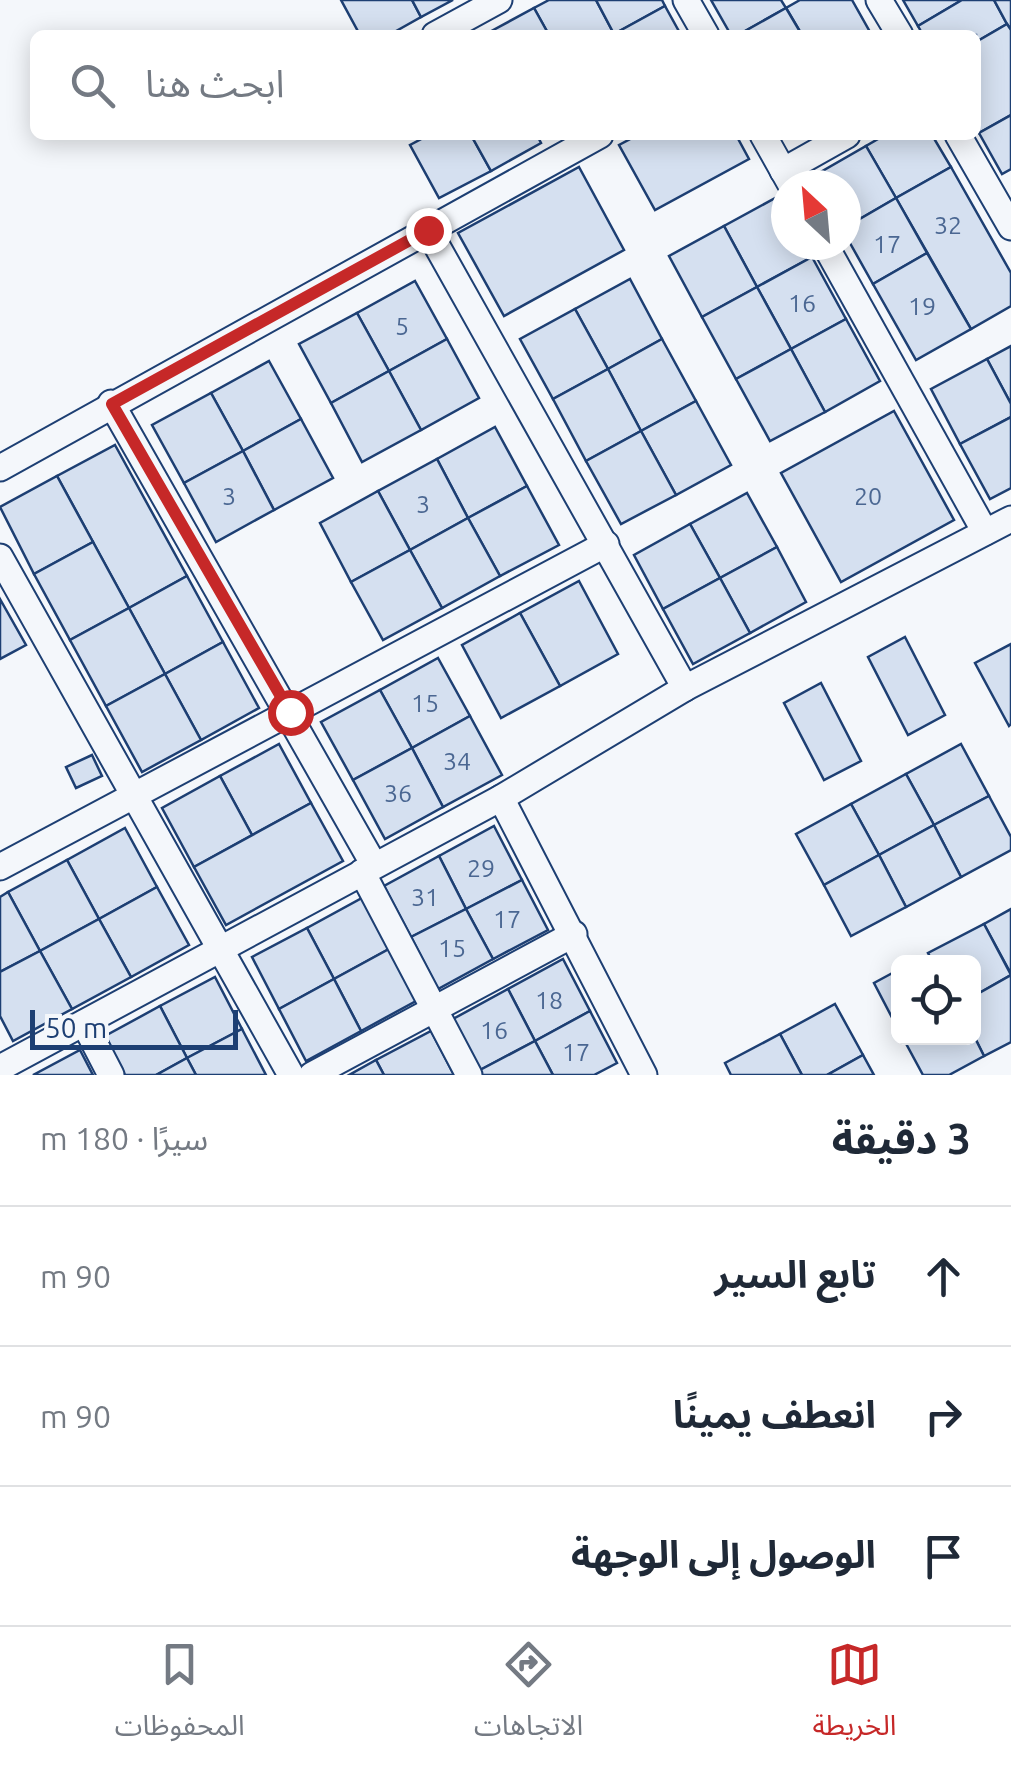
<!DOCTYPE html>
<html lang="ar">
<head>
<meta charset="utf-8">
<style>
  :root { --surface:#fff; --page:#f6f6f7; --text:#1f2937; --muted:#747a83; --line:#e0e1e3; --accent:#c62828 }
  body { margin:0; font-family:Ubuntu,"Noto Sans Arabic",sans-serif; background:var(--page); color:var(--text); direction:rtl }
  .controls { position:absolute; right:30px; bottom:30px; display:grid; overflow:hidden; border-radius:15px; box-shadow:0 5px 25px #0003 }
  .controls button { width:90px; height:90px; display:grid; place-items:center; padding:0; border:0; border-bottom:2px solid var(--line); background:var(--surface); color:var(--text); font:50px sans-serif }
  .compass { position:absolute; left:771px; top:170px; width:90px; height:90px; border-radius:50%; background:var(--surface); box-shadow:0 5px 25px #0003; rotate:334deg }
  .scale { position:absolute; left:30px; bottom:25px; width:208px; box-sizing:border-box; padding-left:10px; border:5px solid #1d3f73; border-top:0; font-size:28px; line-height:35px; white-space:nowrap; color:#1d3f73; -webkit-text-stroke:8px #f4f7fb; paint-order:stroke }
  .stop { position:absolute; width:30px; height:30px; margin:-22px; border:8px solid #c62828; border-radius:50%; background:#fff }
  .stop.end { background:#c62828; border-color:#fff; box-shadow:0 2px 10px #0008 }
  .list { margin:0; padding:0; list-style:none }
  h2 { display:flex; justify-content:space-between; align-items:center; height:130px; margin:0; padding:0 40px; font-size:42px }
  h2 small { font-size:32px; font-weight:400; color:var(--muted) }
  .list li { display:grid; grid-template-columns:65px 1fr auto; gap:30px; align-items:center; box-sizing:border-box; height:140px; padding:0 40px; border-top:2px solid var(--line) }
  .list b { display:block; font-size:38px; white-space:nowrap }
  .list em { font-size:32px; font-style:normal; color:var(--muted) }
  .icon { flex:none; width:55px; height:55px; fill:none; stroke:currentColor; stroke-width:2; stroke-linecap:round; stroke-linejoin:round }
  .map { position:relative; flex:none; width:1011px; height:1075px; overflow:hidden; direction:ltr }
  .search { position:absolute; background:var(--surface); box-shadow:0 5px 25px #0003; left:30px; right:30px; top:30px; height:110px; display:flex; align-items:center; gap:25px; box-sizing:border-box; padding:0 35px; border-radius:15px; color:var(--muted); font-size:38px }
  .sheet { height:550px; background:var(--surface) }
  nav { display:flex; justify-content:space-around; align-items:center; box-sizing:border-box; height:140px; border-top:2px solid var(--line); background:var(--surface); font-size:28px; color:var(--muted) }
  nav a { display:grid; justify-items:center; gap:5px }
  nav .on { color:var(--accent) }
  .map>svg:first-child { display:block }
</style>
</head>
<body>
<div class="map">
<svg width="1011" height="1075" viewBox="0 0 1011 1075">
  <rect width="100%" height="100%" fill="#f4f7fb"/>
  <!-- building -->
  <g fill="#d5e0f0" stroke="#1d3f73" stroke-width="2.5">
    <polygon points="341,0 412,0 421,17 389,35 360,35"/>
    <polygon points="412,0 453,0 421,17"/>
    <polygon points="549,0 596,0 614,34 549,35 534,8"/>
    <polygon points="596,0 662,0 665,6 614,34"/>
    <polygon points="711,0 781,0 786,8 738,35 731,35"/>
    <polygon points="800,0 852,0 870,32 864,35 802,35 786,8"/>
    <polygon points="903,0 962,0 918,26"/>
    <polygon points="962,0 994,0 1007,24 976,42 976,35 923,35 918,26"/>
    <polygon points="994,0 1011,0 1011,30 1007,24"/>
    <polygon points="665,6 681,35 615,35 614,34"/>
    <polygon points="534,8 549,35 484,35"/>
    <polygon points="786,8 802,35 738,35"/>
    <polygon points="1007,24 1011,30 1011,115 979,133 976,128 976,42"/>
    <polygon points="1011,115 1011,169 1002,174 979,133"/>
    <polygon points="429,135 471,135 491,171 439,198 410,145"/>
    <polygon points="471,135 537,135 541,143 491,171"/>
    <polygon points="638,135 736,135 749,159 655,210 619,145"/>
    <polygon points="885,135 932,135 951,167 896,198 866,146"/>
    <polygon points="866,146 896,198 846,227 846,185 816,185 812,177"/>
    <polygon points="579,167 624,250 504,316 458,233"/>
    <polygon points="951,167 1011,273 1011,306 971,329 896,198"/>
    <polygon points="779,196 786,209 786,245 806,245 812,257 757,287 724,226"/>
    <polygon points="896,198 927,253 873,284 846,236 846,227"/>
    <polygon points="724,226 757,287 702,317 669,256"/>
    <polygon points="927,253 971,329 916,360 873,284"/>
    <polygon points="812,257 846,319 791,349 757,287"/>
    <polygon points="630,279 662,339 608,369 575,309"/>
    <polygon points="415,281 447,339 389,371 357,313"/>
    <polygon points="757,287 791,349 736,379 702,317"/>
    <polygon points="575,309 608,369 553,399 520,339"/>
    <polygon points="357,313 389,371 331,403 299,344"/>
    <polygon points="846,319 880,381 825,412 791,349"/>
    <polygon points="447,339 479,398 421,430 389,371"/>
    <polygon points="662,339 696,401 641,431 608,369"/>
    <polygon points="1011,346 1011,404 987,359"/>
    <polygon points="791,349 825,412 770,441 736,379"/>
    <polygon points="987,359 1011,404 1011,417 960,444 931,389"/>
    <polygon points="269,361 301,419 243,451 211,393"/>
    <polygon points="608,369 641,431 586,461 553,399"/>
    <polygon points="389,371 421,430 362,462 331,403"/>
    <polygon points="211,393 243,451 184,483 152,425"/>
    <polygon points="696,401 731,465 676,495 641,431"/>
    <polygon points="894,411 954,520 841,582 781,473"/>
    <polygon points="1011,417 1011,488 990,499 960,444"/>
    <polygon points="301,419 333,478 274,510 243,451"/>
    <polygon points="495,427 527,486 468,518 437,459"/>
    <polygon points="641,431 676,495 621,524 586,461"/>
    <polygon points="115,445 187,576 129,608 57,476"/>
    <polygon points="243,451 274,510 216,542 184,483"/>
    <polygon points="437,459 468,518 410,550 378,491"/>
    <polygon points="57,476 93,542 34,574 0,507"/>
    <polygon points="527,486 559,545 500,576 468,518"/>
    <polygon points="378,491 410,550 351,582 320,523"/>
    <polygon points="747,493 777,547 720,578 690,524"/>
    <polygon points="468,518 500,576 442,608 410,550"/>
    <polygon points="690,524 720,578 663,609 634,555"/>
    <polygon points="93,542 129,608 70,640 34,574"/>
    <polygon points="777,547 806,602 750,633 720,578"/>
    <polygon points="410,550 442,608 383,640 351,582"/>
    <polygon points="187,576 223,642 165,674 129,608"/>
    <polygon points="720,578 750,633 693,664 663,609"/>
    <polygon points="579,581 618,654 560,686 520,613"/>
    <polygon points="0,599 26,645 0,659"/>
    <polygon points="129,608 165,674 106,706 70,640"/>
    <polygon points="520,613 560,686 501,718 462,645"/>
    <polygon points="905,637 945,715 908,735 868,657"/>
    <polygon points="223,642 259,708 201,740 165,674"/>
    <polygon points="1011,644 1011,724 1009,726 975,663"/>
    <polygon points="438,658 470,716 412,748 380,690"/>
    <polygon points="165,674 201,740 142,772 106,706"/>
    <polygon points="821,683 861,761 824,780 784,703"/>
    <polygon points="380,690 412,748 353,780 321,722"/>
    <polygon points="470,716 502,775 443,807 412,748"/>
    <polygon points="279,744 311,803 252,835 220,776"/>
    <polygon points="961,744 989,796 934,825 906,774"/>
    <polygon points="412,748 443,807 385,839 353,780"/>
    <polygon points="92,755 102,776 76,788 66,767"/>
    <polygon points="906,774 934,825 879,855 851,804"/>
    <polygon points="220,776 252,835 194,867 162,808"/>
    <polygon points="989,796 1011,837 1011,850 961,877 934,825"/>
    <polygon points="311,803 343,861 226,925 194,867"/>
    <polygon points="851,804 879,855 824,885 796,834"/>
    <polygon points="934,825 961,877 906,907 879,855"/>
    <polygon points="494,826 522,880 466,909 439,856"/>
    <polygon points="125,828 157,887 99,919 67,860"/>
    <polygon points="879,855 906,907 851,936 824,885"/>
    <polygon points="439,856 466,909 411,937 384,886"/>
    <polygon points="67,860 99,919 40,951 8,892"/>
    <polygon points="522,880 548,930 493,959 466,909"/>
    <polygon points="157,887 189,945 131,977 99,919"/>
    <polygon points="8,892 40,951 0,972 0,897"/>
    <polygon points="362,898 389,949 334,979 307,928"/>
    <polygon points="466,909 493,959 438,989 411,937"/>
    <polygon points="1011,909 1011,974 984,924"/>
    <polygon points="99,919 131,977 72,1009 40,951"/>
    <polygon points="984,924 1011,975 974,996 974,962 933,962 928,953"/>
    <polygon points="307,928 334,979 279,1009 252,957"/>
    <polygon points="389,949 416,1001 361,1031 334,979"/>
    <polygon points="40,951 72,1009 13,1041 0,1016 0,972"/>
    <polygon points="563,959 590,1011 535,1041 508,989"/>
    <polygon points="898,970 898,1029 874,983"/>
    <polygon points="1011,975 1011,1042 984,1056 974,1036 974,996"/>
    <polygon points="215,977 242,1029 187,1058 160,1006"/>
    <polygon points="334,979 361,1031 306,1061 279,1009"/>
    <polygon points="508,989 535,1041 480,1070 453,1019"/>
    <polygon points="835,1004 863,1055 827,1075 802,1075 780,1034"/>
    <polygon points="160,1006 187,1058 156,1075 125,1075 105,1036"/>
    <polygon points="590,1011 617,1063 594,1075 553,1075 535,1041"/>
    <polygon points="242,1029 266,1075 196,1075 187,1058"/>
    <polygon points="431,1031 454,1075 384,1075 376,1060"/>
    <polygon points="780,1034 802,1075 731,1075 725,1063"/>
    <polygon points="974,1036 984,1056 949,1075 923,1075 903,1038"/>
    <polygon points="535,1041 553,1075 482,1075 480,1070"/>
    <polygon points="80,1050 93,1075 33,1075"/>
    <polygon points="863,1055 874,1075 827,1075"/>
    <polygon points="187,1058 196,1075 156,1075"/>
    <polygon points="376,1060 384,1075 349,1075"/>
  </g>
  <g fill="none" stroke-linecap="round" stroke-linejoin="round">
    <defs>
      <g id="minor">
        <polyline points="686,0 706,35"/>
        <polyline points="879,0 900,35"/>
        <polyline points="435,35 499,0"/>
        <polyline points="763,135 790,183"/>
        <polyline points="958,135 1011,227"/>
        <polyline points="783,171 847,135"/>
        <polyline points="428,230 685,688"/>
        <polyline points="825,245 985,532"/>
        <polyline points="111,403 374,865"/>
        <polyline points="0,468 600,135"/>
        <polyline points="0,557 291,1075"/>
        <polyline points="501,798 644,1075"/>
        <polyline points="0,867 606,544"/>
        <polyline points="362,872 469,1075"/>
        <polyline points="84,1023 111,1075"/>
        <polyline points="0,1068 501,798 685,688 1011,519"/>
        <polyline points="312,1075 574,934"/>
      </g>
    </defs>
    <!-- minor casing -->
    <use href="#minor" stroke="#1d3f73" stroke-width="29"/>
    <!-- minor -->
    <use href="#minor" stroke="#f4f7fb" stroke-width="25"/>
  </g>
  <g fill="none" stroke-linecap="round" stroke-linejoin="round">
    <!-- route -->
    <polyline stroke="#c62828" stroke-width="12" points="290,712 112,404 428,230"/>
  </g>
  <g text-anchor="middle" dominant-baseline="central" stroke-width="8" stroke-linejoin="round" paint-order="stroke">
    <!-- number labels -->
    <g font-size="25" fill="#4b6792">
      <text x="948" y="225">32</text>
      <text x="887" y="244">17</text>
      <text x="802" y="303">16</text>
      <text x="922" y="306">19</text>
      <text x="402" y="326">5</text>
      <text x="229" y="496">3</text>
      <text x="868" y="496">20</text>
      <text x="423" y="504">3</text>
      <text x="425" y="703">15</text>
      <text x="457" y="761">34</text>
      <text x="398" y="793">36</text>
      <text x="481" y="868">29</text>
      <text x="425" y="897">31</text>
      <text x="507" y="919">17</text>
      <text x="452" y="948">15</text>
      <text x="549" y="1000">18</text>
      <text x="494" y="1030">16</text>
      <text x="576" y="1052">17</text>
    </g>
  </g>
</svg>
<div class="controls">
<button><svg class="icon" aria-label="locate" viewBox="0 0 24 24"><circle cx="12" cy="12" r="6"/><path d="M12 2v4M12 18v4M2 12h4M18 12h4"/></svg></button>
</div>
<svg class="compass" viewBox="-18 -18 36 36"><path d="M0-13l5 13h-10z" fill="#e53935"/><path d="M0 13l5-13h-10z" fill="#747a83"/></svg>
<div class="scale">50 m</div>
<div class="stop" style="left:290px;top:712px"></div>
<div class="stop end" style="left:428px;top:230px"></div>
<div class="search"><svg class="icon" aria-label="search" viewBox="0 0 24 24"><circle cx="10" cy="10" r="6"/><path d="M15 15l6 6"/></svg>ابحث هنا</div>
</div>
<section class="sheet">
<h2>3 دقيقة<small>سيرًا · 180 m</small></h2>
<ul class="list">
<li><svg class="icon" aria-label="ahead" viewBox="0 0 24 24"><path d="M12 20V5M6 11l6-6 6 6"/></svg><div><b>تابع السير</b></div><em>90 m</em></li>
<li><svg class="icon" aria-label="right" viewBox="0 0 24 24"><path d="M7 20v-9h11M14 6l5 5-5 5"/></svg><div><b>انعطف يمينًا</b></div><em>90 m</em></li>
<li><svg class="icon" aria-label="arrive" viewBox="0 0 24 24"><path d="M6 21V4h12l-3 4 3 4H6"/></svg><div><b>الوصول إلى الوجهة</b></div></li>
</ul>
</section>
<nav>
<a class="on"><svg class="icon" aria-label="map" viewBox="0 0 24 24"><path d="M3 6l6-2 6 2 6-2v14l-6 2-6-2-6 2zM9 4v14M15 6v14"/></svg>الخريطة</a>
<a><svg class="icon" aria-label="directions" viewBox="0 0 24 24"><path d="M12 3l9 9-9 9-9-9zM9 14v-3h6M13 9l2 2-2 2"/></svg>الاتجاهات</a>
<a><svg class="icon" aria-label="saved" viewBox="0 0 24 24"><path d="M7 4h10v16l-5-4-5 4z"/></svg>المحفوظات</a>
</nav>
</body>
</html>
